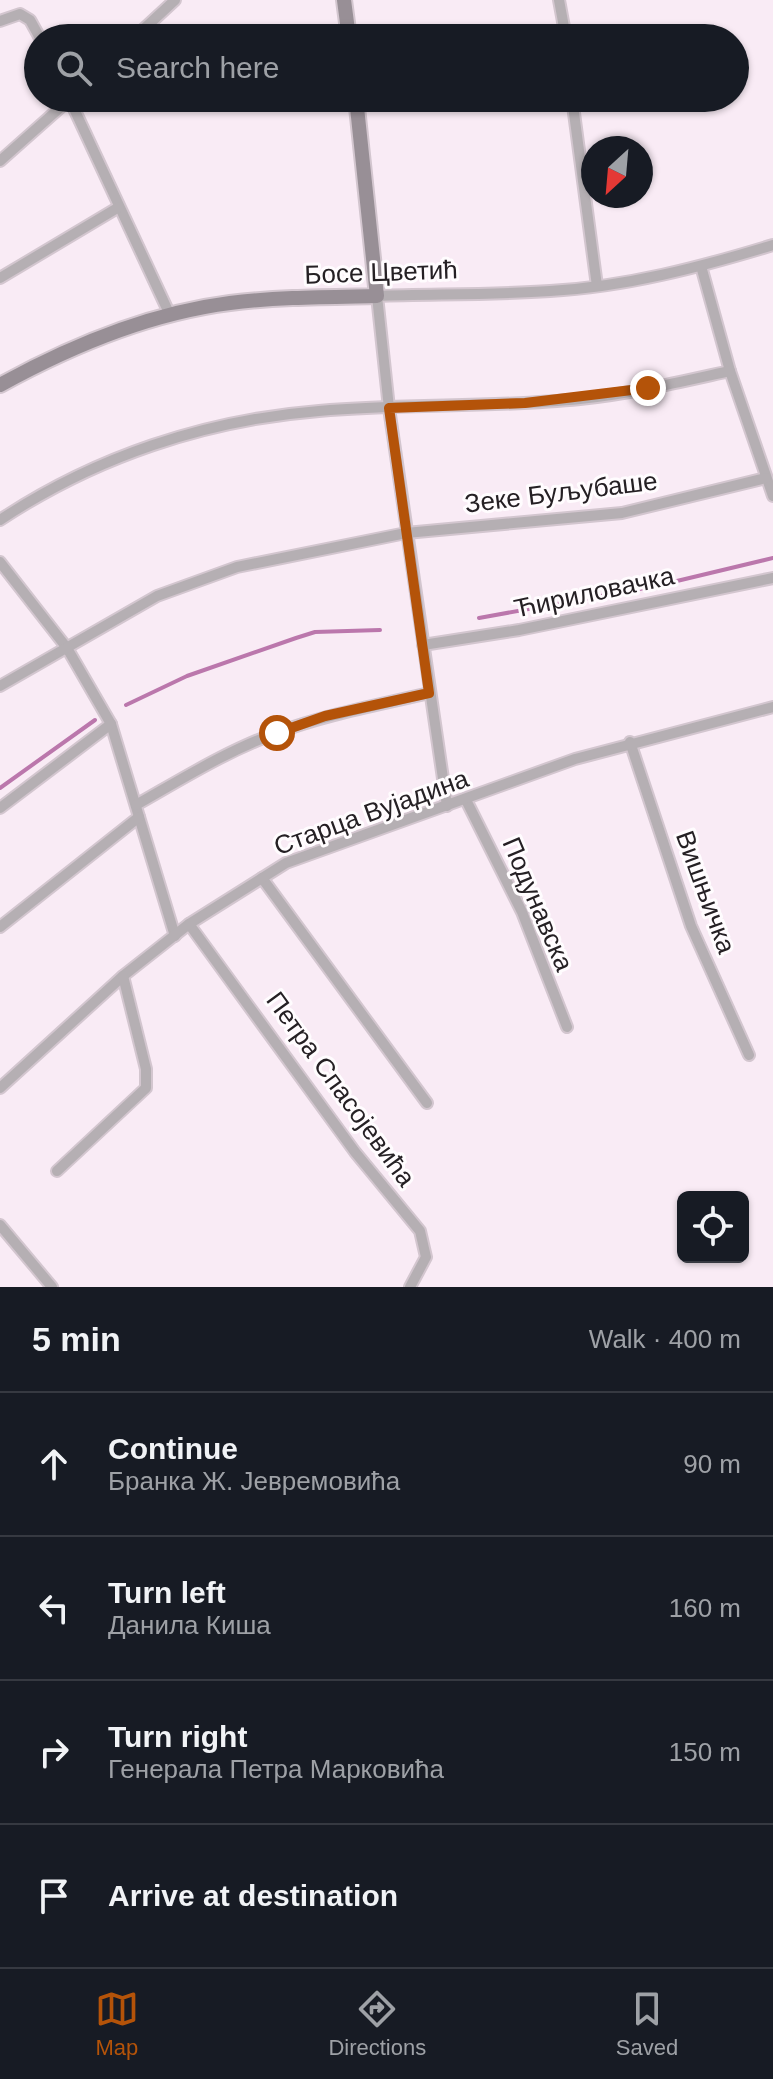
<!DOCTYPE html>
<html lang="en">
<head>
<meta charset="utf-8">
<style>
  :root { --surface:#171b24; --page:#242831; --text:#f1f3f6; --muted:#9ea1a6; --line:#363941; --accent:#b45309 }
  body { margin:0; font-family:Arial,sans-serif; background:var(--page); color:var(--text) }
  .controls { position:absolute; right:24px; bottom:24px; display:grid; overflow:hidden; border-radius:12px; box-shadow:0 2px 6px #0004 }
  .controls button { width:72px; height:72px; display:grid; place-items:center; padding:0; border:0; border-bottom:2px solid var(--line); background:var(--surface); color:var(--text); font:40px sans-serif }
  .compass { position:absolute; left:581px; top:136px; width:72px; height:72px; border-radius:50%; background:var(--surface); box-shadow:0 2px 6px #0004; rotate:206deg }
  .stop { position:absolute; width:24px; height:24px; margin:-18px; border:6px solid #b45309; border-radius:50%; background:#fff }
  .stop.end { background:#b45309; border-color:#fff; box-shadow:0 2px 8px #0008 }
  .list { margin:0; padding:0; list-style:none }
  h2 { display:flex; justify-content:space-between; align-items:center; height:104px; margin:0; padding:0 32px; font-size:34px }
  h2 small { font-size:26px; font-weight:400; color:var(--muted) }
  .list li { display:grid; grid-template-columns:52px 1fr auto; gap:24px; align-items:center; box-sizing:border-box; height:144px; padding:0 32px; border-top:2px solid var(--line) }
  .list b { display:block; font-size:30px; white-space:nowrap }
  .list p { margin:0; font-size:26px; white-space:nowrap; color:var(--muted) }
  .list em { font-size:26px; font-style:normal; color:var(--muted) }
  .icon { flex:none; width:44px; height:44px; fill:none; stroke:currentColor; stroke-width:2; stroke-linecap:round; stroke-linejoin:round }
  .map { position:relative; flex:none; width:773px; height:1287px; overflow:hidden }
  .search { position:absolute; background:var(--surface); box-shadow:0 2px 6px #0004; left:24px; right:24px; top:24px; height:88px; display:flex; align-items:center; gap:20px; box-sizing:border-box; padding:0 28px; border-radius:44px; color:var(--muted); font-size:30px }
  .sheet { height:680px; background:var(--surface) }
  nav { display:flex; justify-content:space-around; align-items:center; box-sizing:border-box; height:112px; border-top:2px solid var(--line); background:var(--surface); font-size:22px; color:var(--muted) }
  nav a { display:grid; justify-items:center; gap:4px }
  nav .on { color:var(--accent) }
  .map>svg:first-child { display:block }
</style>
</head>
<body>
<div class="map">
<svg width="773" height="1287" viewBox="0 0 773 1287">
  <rect width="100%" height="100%" fill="#f9ebf5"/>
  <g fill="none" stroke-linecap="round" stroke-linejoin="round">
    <!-- stream -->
    <g stroke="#bb77ac" stroke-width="4">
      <polyline points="479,618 656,586 773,558"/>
      <polyline points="126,705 187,676 296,638 315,632 380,630"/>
      <polyline points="0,788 95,720"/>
    </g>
    <defs>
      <g id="street">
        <polyline points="559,0 566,38"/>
        <polyline points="0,21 20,14 30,20 40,38"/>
        <polyline points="134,38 175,0"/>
        <polyline points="69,98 170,315"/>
        <polyline points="572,98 597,286"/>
        <polyline points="0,161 71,98"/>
        <polyline points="701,266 730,371 773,496"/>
        <polyline points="0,278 119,207"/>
        <path d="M0 520C95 457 205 420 319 411 406 403 493 408 580 399 630 394 680 382 730 371"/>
        <polyline points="0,562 67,648 111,724 175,936"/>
        <polyline points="423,645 519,630 773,578"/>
        <polyline points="0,686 157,596 237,567 406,533 622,513 766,478"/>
        <polyline points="630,742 691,926 749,1055"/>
        <polyline points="466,800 522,912 567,1027"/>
        <path d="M136 805C182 779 228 750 279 732 328 714 379 705 429 693"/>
        <path d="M447 806 389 408 377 296C434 294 492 295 550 291 625 287 701 267 773 245"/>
        <polyline points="0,808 111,724"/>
        <polyline points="262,878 427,1103"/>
        <polyline points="189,924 355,1152 420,1231 426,1257 410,1287"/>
        <polyline points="0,927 139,817"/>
        <polyline points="0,1088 123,976 189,924 286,863 575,759 773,707"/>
        <polyline points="57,1171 146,1088 146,1069 123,976"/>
        <polyline points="0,1225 52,1287"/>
      </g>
      <g id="secondary">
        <polyline points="344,0 349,38"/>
        <path d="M0 385C69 347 151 313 230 303 278 297 328 297 377 296L356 98"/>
      </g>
    </defs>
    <!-- street casing -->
    <use href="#street" stroke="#d3c6cf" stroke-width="14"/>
    <!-- secondary casing -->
    <use href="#secondary" stroke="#d3c6cf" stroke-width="18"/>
    <!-- street -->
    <use href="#street" stroke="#b5afb3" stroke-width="10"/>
    <!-- secondary -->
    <use href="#secondary" stroke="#988f96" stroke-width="14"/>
  </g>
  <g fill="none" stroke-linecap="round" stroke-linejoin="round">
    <!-- route -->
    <polyline stroke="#b45309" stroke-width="10" points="277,733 325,716 429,693 389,408 525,403 648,388"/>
  </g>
  <g text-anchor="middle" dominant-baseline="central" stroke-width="6" stroke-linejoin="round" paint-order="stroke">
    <!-- street labels -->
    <g font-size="26" fill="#252024" stroke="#fffcfe">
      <text transform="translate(381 272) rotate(-2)">Босе Цветић</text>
      <text transform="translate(561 492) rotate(-7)">Зеке Буљубаше</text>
      <text transform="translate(594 592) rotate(-12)">Ћириловачка</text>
      <text transform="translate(371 812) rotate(-20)">Старца Вујадина</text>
      <text transform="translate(706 892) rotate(70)">Вишњичка</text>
      <text transform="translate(538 904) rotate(67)">Подунавска</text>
      <text transform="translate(341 1089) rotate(54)">Петра Спасојевића</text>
    </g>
  </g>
</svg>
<div class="controls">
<button><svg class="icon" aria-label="locate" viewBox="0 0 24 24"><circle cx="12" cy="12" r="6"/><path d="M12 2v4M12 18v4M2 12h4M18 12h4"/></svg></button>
</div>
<svg class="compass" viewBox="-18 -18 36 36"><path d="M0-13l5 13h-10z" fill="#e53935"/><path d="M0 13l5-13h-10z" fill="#9ea1a6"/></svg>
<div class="stop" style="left:277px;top:733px"></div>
<div class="stop end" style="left:648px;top:388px"></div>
<div class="search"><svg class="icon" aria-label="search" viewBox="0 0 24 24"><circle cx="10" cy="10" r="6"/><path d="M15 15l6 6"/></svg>Search here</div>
</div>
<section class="sheet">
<h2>5 min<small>Walk · 400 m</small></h2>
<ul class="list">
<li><svg class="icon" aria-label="ahead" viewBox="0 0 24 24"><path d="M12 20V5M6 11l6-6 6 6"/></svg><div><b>Continue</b><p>Бранка Ж. Јевремовића</p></div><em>90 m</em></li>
<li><svg class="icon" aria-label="left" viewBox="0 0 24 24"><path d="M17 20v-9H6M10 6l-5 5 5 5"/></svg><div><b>Turn left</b><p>Данила Киша</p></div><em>160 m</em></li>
<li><svg class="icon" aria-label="right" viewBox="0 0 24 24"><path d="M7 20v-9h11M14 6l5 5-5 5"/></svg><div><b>Turn right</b><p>Генерала Петра Марковића</p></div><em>150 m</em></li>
<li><svg class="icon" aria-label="arrive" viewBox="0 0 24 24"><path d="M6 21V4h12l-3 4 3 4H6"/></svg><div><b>Arrive at destination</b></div></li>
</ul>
</section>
<nav>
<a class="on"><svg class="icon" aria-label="map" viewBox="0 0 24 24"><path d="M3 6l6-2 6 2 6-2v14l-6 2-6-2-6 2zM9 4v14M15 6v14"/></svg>Map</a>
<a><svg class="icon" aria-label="directions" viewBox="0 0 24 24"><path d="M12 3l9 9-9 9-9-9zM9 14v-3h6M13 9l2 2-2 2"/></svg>Directions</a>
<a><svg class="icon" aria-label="saved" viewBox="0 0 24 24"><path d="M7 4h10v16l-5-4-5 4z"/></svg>Saved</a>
</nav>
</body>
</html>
